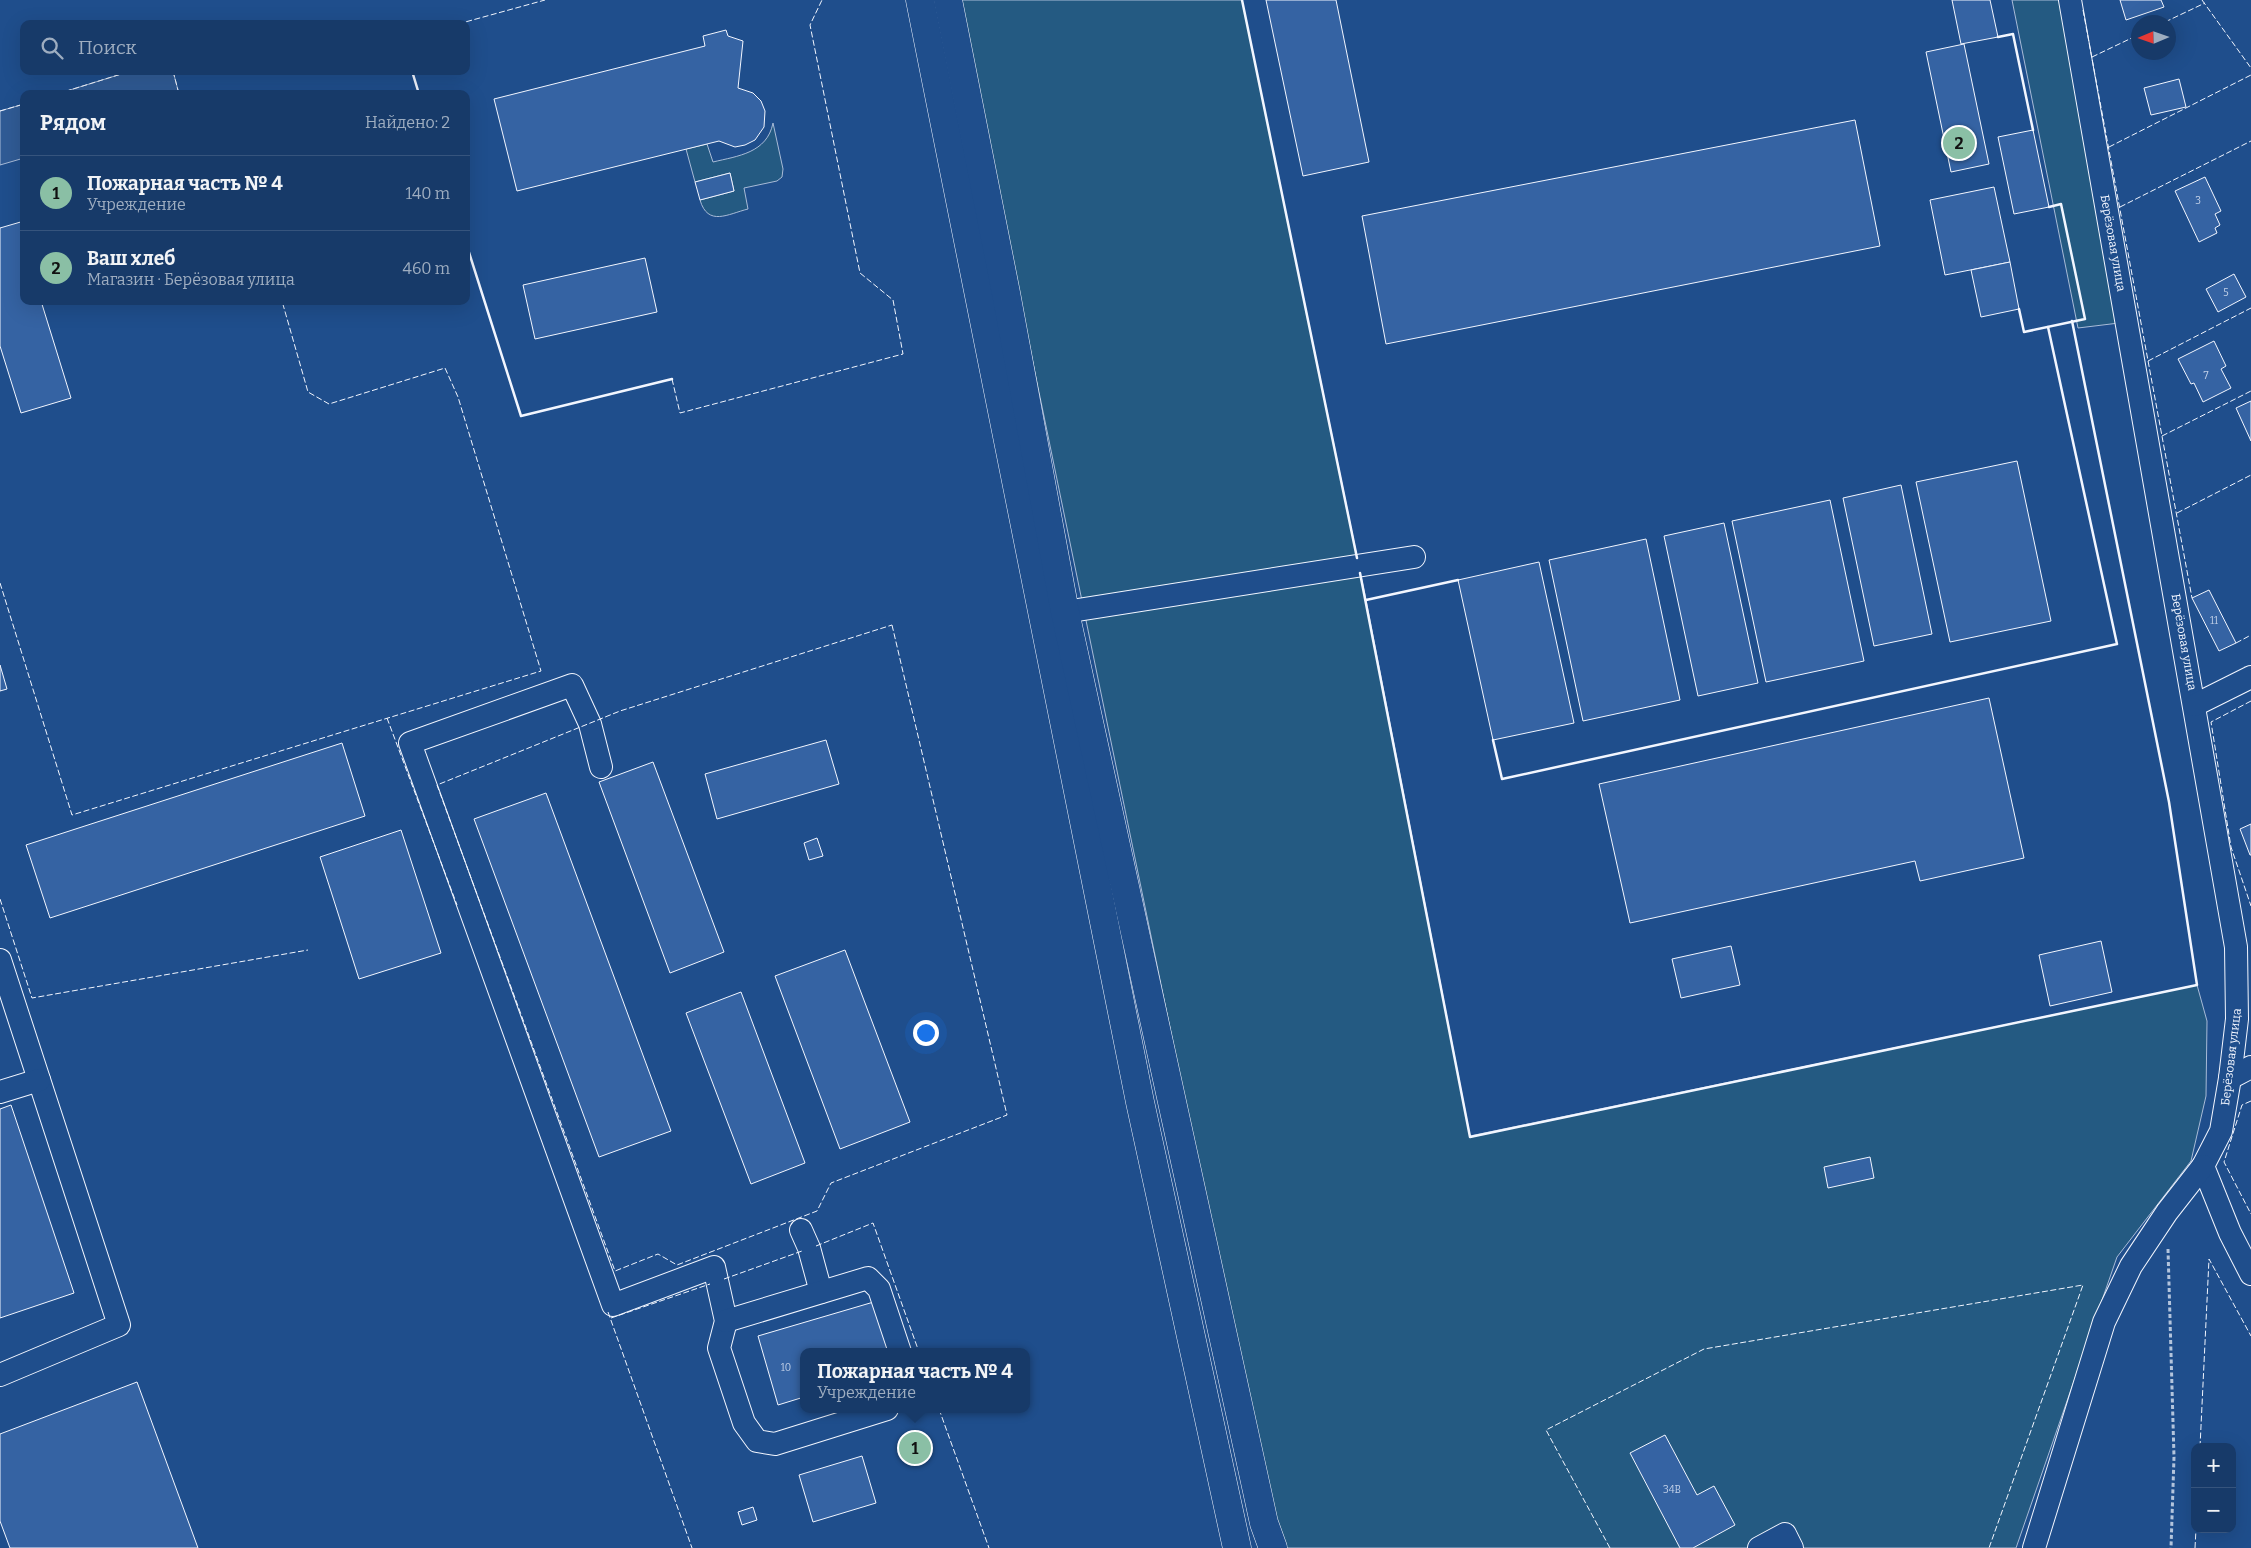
<!DOCTYPE html>
<html lang="ru">
<head>
<meta charset="utf-8">
<style>
  :root { --surface:#173a69; --page:#244571; --text:#f1f3f6; --muted:#9eadc0; --line:#36547d; --accent:#8abfa5 }
  body { margin:0; font-family:Bitter,serif; background:var(--page); color:var(--text) }
  .controls { position:absolute; right:15px; bottom:15px; display:grid; overflow:hidden; border-radius:10px; box-shadow:0 5px 20px #0002 }
  .controls button { width:45px; height:45px; display:grid; place-items:center; padding:0; border:0; border-bottom:1px solid var(--line); background:var(--surface); color:var(--text); font:25px sans-serif }
  .compass { position:absolute; left:2131px; top:15px; width:45px; height:45px; border-radius:50%; background:var(--surface); box-shadow:0 5px 20px #0002; rotate:268deg }
  .you { position:absolute; left:925px; top:1032px; width:18px; height:18px; margin:-12px; border:4px solid #fff; border-radius:50%; background:#1a73e8; box-shadow:0 0 0 8px #1a73e833 }
  .badge { display:grid; place-items:center; width:32px; height:32px; border-radius:50%; background:var(--accent); color:#111; font-size:16px; font-weight:700 }
  .pin { position:absolute; translate:-50% -50%; border:2px solid #fff; box-shadow:0 1px 5px #0006 }
  .popup { position:absolute; left:800px; top:1348px; width:230px; height:65px; box-sizing:border-box; display:grid; place-content:center; border-radius:10px; background:var(--surface); filter:drop-shadow(0 1px 4px #0005); font-size:16px; white-space:nowrap; color:var(--muted) }
  .popup b { font-size:19px; color:var(--text) }
  .popup::after { content:''; position:absolute; left:50%; top:100%; margin-left:-10px; border:10px solid transparent; border-top-color:var(--surface) }
  .list { margin:0; padding:0; list-style:none }
  h2 { display:flex; justify-content:space-between; align-items:center; height:65px; margin:0; padding:0 20px; font-size:21px }
  h2 small { font-size:16px; font-weight:400; color:var(--muted) }
  .list li { display:grid; grid-template-columns:32px 1fr auto; gap:15px; align-items:center; box-sizing:border-box; height:75px; padding:0 20px; border-top:1px solid var(--line) }
  .list b { display:block; font-size:19px; white-space:nowrap }
  .list p { margin:0; font-size:16px; white-space:nowrap; color:var(--muted) }
  .list em { font-size:16px; font-style:normal; color:var(--muted) }
  .icon { flex:none; width:28px; height:28px; fill:none; stroke:currentColor; stroke-width:2; stroke-linecap:round; stroke-linejoin:round }
  .map { position:relative; flex:none; width:2251px; height:1548px; overflow:hidden }
  .search { position:absolute; background:var(--surface); box-shadow:0 5px 20px #0002; left:20px; top:20px; width:450px; height:55px; display:flex; align-items:center; gap:12px; box-sizing:border-box; padding:0 18px; border-radius:10px; color:var(--muted); font-size:19px }
  .panel { position:absolute; background:var(--surface); box-shadow:0 5px 20px #0002; left:20px; top:90px; width:450px; height:215px; border-radius:10px }
  .map>svg:first-child { display:block }
</style>
</head>
<body>
<div class="map">
<svg width="2251" height="1548" viewBox="0 0 2251 1548">
  <rect width="100%" height="100%" fill="#1f4e8c"/>
  <!-- green -->
  <g fill="#245a82" stroke="#a8bbd7">
    <polygon points="961,0 1242,0 1366,600 1470,1136 2197,985 2207,1021 2206,1096 2191,1161 2117,1257 2016,1548 1285,1548 1267,1499 1033,363"/>
    <polygon points="2012,0 2063,0 2119,323 2078,328"/>
    <path d="M773 123 783 169 782 177 777 181 744 188 748 209C728 214 708 227 700 200L734 191 730 173 695 182 686 149 707 144 713 162C738 156 767 153 773 123Z"/>
  </g>
  <!-- parking -->
  <g fill="#305b95" stroke="#a8bbd7">
    <polygon points="131,71 173,71 179,94 57,94"/>
    <polygon points="24,104 24,158 0,165 0,111"/>
  </g>
  <!-- building -->
  <g fill="#3563a3" stroke="#f2f6ff">
    <polygon points="1266,0 1336,0 1369,162 1303,176"/>
    <polygon points="1952,0 1990,0 1998,37 1961,44"/>
    <polygon points="2120,0 2161,0 2164,7 2126,20"/>
    <polygon points="726,30 728,36 743,41 738,88 753,93 761,101 765,111 764,127 755,140 745,145 735,147 719,141 517,191 494,99 705,46 703,36"/>
    <polygon points="1964,44 1989,164 1951,172 1926,52"/>
    <polygon points="2179,79 2186,107 2151,115 2144,88"/>
    <polygon points="1855,120 1880,246 1386,344 1362,216"/>
    <polygon points="2033,130 2049,207 2014,214 1998,137"/>
    <polygon points="730,173 734,191 700,200 695,182"/>
    <polygon points="2205,177 2221,211 2215,214 2220,225 2215,228 2217,233 2199,242 2175,191"/>
    <polygon points="1994,187 2010,262 1945,275 1930,200"/>
    <polygon points="24,221 24,301 41,301 71,398 21,413 0,346 0,228"/>
    <polygon points="645,258 657,312 535,339 523,285"/>
    <polygon points="2010,262 2019,309 1981,317 1971,270"/>
    <polygon points="2234,274 2246,297 2218,312 2206,289"/>
    <polygon points="2214,341 2226,366 2221,369 2231,388 2203,402 2194,383 2191,384 2178,359"/>
    <polygon points="2251,401 2251,441 2236,408"/>
    <polygon points="2017,461 2051,621 1950,642 1916,482"/>
    <polygon points="1901,485 1932,634 1874,646 1843,498"/>
    <polygon points="1830,500 1864,661 1766,682 1732,521"/>
    <polygon points="1724,523 1758,683 1698,696 1664,536"/>
    <polygon points="1646,539 1680,700 1583,721 1549,560"/>
    <polygon points="1539,562 1574,723 1493,740 1458,580"/>
    <polygon points="2209,590 2236,643 2219,651 2192,598"/>
    <polygon points="0,665 7,689 0,691"/>
    <polygon points="1989,698 2024,858 1920,881 1915,861 1630,923 1599,784"/>
    <polygon points="826,740 839,784 717,819 705,774"/>
    <polygon points="342,743 365,816 50,918 26,845"/>
    <polygon points="653,762 724,952 670,973 599,782"/>
    <polygon points="546,793 671,1131 599,1157 474,819"/>
    <polygon points="2251,824 2251,855 2250,855 2240,829"/>
    <polygon points="401,830 441,953 359,979 320,857"/>
    <polygon points="817,838 823,856 809,860 804,843"/>
    <polygon points="2101,941 2112,992 2050,1006 2039,955"/>
    <polygon points="1731,946 1740,985 1681,998 1672,959"/>
    <polygon points="845,950 910,1122 840,1149 775,976"/>
    <polygon points="741,992 805,1163 751,1184 686,1013"/>
    <polygon points="11,1105 74,1293 0,1318 0,1109"/>
    <polygon points="1870,1157 1874,1178 1828,1188 1824,1167"/>
    <polygon points="877,1301 892,1352 804,1352 804,1397 778,1405 758,1336"/>
    <polygon points="137,1382 198,1548 10,1548 0,1521 0,1434"/>
    <polygon points="1665,1435 1697,1495 1714,1486 1735,1525 1693,1548 1680,1548 1630,1453"/>
    <polygon points="862,1456 876,1503 813,1522 799,1475"/>
    <polygon points="753,1507 757,1520 742,1525 738,1512"/>
  </g>
  <g fill="none" stroke-linecap="round" stroke-linejoin="round">
    <defs>
      <g id="minor">
        <polyline points="2070,0 2236,947 2237,1019 2230,1078 2221,1131 2203,1166 2230,1233 2251,1274"/>
        <polyline points="1065,612 1414,557"/>
        <polyline points="2195,705 2251,677"/>
        <polyline points="601,767 590,724 572,685 410,743 613,1305 714,1267 726,1321 719,1348 744,1423 757,1441 775,1444 887,1409"/>
        <polyline points="0,960 119,1325 0,1375"/>
        <polyline points="2230,1078 2251,1067"/>
        <polyline points="0,1092 39,1080"/>
        <polyline points="801,1230 809,1248 821,1292"/>
        <polyline points="726,1321 868,1278 879,1289 900,1352"/>
        <polyline points="1759,1548 1785,1534 1792,1548"/>
        <polyline points="2034,1548 2104,1322 2131,1266 2167,1212 2203,1166"/>
      </g>
      <g id="major">
        <polyline points="920,0 1140,1102 1237,1548"/>
        <polyline points="948,0 1006,293 1065,612 1264,1523 1273,1548"/>
      </g>
    </defs>
    <!-- minor casing -->
    <use href="#minor" stroke="#f2f6ff" stroke-width="24"/>
    <!-- major casing -->
    <use href="#major" stroke="#f2f6ff" stroke-width="29"/>
    <!-- path -->
    <polyline stroke="#b3c4dc" stroke-width="3" stroke-dasharray="4 2.5" stroke-linecap="butt" points="2168,1249 2174,1457 2171,1548"/>
    <!-- minor -->
    <use href="#minor" stroke="#1f4e8c" stroke-width="22"/>
    <!-- major -->
    <use href="#major" stroke="#1f4e8c" stroke-width="28"/>
    <!-- fence -->
    <g stroke="#f2f6ff" stroke-width="1" stroke-dasharray="6 2.5" stroke-linecap="butt">
      <polyline points="2202,0 2251,68"/>
      <polyline points="2083,10 2192,598"/>
      <polyline points="2165,22 2205,3"/>
      <polyline points="458,24 545,0"/>
      <polyline points="2092,57 2138,35"/>
      <polyline points="173,71 179,94"/>
      <polyline points="57,94 131,71"/>
      <polyline points="0,111 24,104"/>
      <polyline points="2109,147 2251,75"/>
      <polyline points="2120,207 2251,141"/>
      <polyline points="2148,361 2251,308"/>
      <polyline points="672,379 680,413 903,354 893,300 860,273 810,25 822,0"/>
      <polyline points="2162,436 2251,391"/>
      <polyline points="2177,513 2251,475"/>
      <polyline points="0,583 72,815 541,671 458,397 445,368 329,404 308,392 282,301"/>
      <polygon points="892,625 1007,1115 831,1183 817,1211 677,1265 658,1254 615,1271 437,785 620,711"/>
      <polyline points="2236,643 2251,635"/>
      <polyline points="2251,701 2211,722 2231,847 2251,906"/>
      <polyline points="387,718 457,905"/>
      <polyline points="0,899 32,998 308,950"/>
      <polyline points="2251,1101 2242,1105 2224,1162 2251,1214"/>
      <polyline points="816,1246 873,1223 919,1352"/>
      <polyline points="724,1279 802,1251"/>
      <polyline points="608,1312 692,1548"/>
      <polyline points="611,1318 710,1284"/>
      <polyline points="939,1409 989,1548"/>
      <polyline points="2200,1447 2209,1259 2251,1336"/>
      <polyline points="1610,1548 1546,1430 1704,1349 2083,1285 1989,1548"/>
      <polyline points="2195,1548 2196,1529"/>
    </g>
    <!-- wall -->
    <g stroke="#f2f6ff" stroke-width="2.5">
      <polyline points="1242,0 1357,558"/>
      <polyline points="1998,37 2013,34 2033,130"/>
      <polyline points="412,71 419,94"/>
      <polyline points="466,243 521,416 672,379"/>
      <polyline points="2019,309 2024,332 2085,319 2061,204 2049,207"/>
      <polyline points="1360,573 1470,1137 2197,985 2169,802 2072,321"/>
      <polyline points="1366,600 1458,580"/>
      <polyline points="1493,740 1502,779 2117,644 2048,327"/>
    </g>
  </g>
  <g text-anchor="middle" dominant-baseline="central" stroke-width="4" stroke-linejoin="round" paint-order="stroke">
    <!-- number labels -->
    <g font-size="10" fill="#c3d1e8">
      <text x="2198" y="201">3</text>
      <text x="2226" y="293">5</text>
      <text x="2206" y="376">7</text>
      <text x="2214" y="621">11</text>
      <text x="786" y="1368">10</text>
      <text x="1672" y="1490">34В</text>
    </g>
    <!-- street labels -->
    <g font-size="12" fill="#f2f6ff" stroke="#1f4e8c">
      <text transform="translate(2113 243) rotate(80)">Берёзовая улица</text>
      <text transform="translate(2184 642) rotate(80)">Берёзовая улица</text>
      <text transform="translate(2231 1057) rotate(-83)">Берёзовая улица</text>
    </g>
  </g>
</svg>
<div class="controls">
<button>+</button>
<button>−</button>
</div>
<svg class="compass" viewBox="-18 -18 36 36"><path d="M0-13l5 13h-10z" fill="#e53935"/><path d="M0 13l5-13h-10z" fill="#9eadc0"/></svg>
<div class="you"></div>
<div class="pin badge" style="left:915px;top:1448px">1</div>
<div class="popup"><b>Пожарная часть № 4</b>Учреждение</div>
<div class="pin badge" style="left:1959px;top:143px">2</div>
<div class="search"><svg class="icon" aria-label="search" viewBox="0 0 24 24"><circle cx="10" cy="10" r="6"/><path d="M15 15l6 6"/></svg>Поиск</div>
<section class="panel">
<h2>Рядом<small>Найдено: 2</small></h2>
<ul class="list">
<li><span class="badge">1</span><div><b>Пожарная часть № 4</b><p>Учреждение</p></div><em>140 m</em></li>
<li><span class="badge">2</span><div><b>Ваш хлеб</b><p>Магазин · Берёзовая улица</p></div><em>460 m</em></li>
</ul>
</section>
</div>
</body>
</html>
